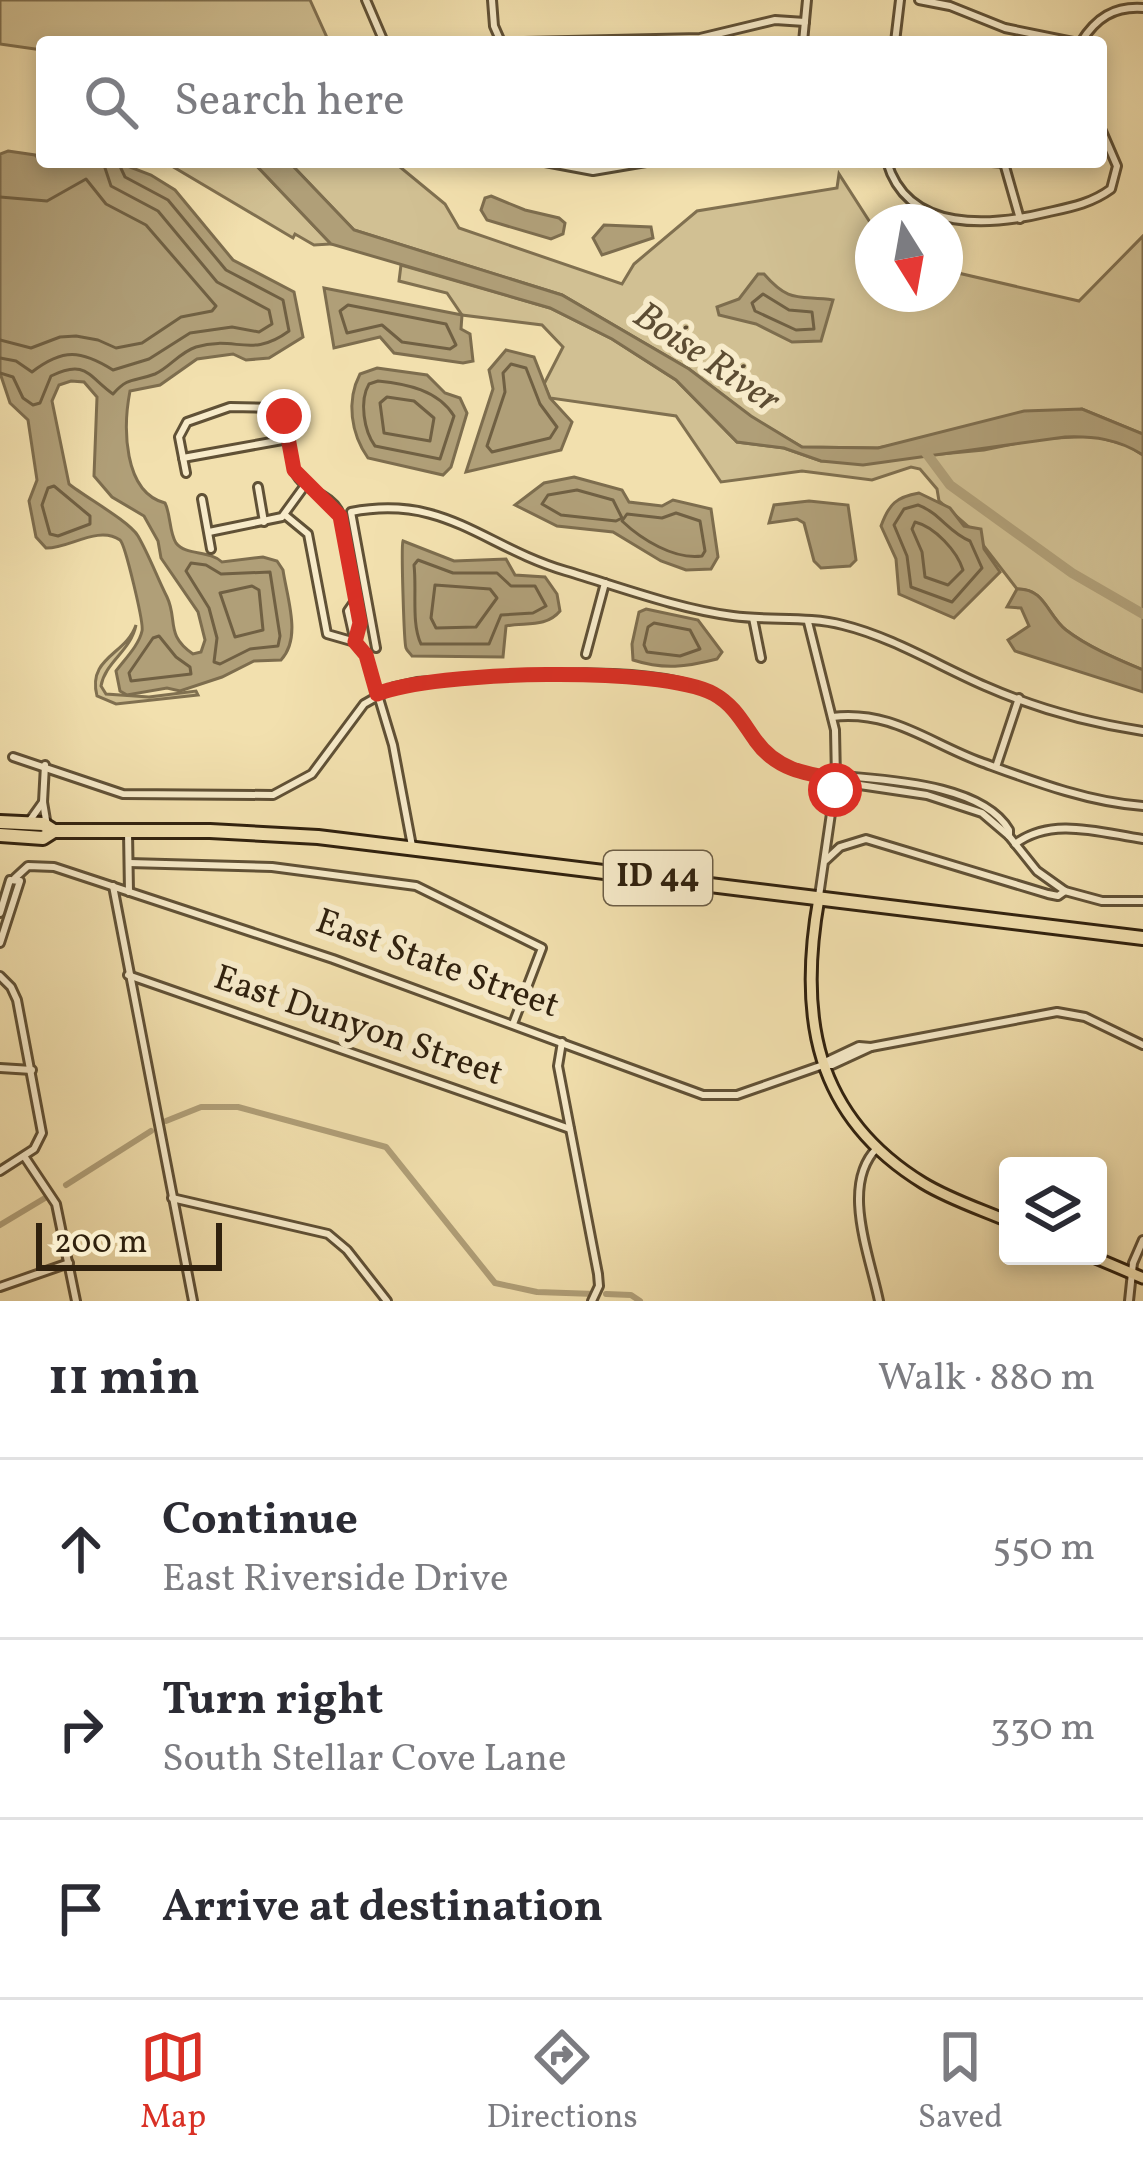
<!DOCTYPE html>
<html lang="en">
<head>
<meta charset="utf-8">
<style>
  :root { --surface:#fff; --page:#f7f7f7; --text:#2b2b33; --muted:#7c7c81; --line:#e1e1e2; --accent:#d93025 }
  body { margin:0; font-family:Vollkorn,serif; background:var(--page); color:var(--text) }
  .controls { position:absolute; right:36px; bottom:36px; display:grid; overflow:hidden; border-radius:12px; box-shadow:0 6px 18px #0003 }
  .controls button { width:108px; height:108px; display:grid; place-items:center; padding:0; border:0; border-bottom:3px solid var(--line); background:var(--surface); color:var(--text); font:60px sans-serif }
  .compass { position:absolute; left:855px; top:204px; width:108px; height:108px; border-radius:50%; background:var(--surface); box-shadow:0 6px 18px #0003; rotate:169deg }
  .scale { position:absolute; left:36px; bottom:30px; width:186px; box-sizing:border-box; padding-left:12px; border:6px solid #30210e; border-top:0; font-size:33px; line-height:42px; white-space:nowrap; color:#30210e; -webkit-text-stroke:9px #f7ebca; paint-order:stroke }
  .stop { position:absolute; width:36px; height:36px; margin:-27px; border:9px solid #d93025; border-radius:50%; background:#fff }
  .stop.end { background:#d93025; border-color:#fff; box-shadow:0 3px 12px #0008 }
  .list { margin:0; padding:0; list-style:none }
  h2 { display:flex; justify-content:space-between; align-items:center; height:156px; margin:0; padding:0 48px; font-size:51px }
  h2 small { font-size:39px; font-weight:400; color:var(--muted) }
  .list li { display:grid; grid-template-columns:78px 1fr auto; gap:36px; align-items:center; box-sizing:border-box; height:180px; padding:0 48px; border-top:3px solid var(--line) }
  .list b { display:block; font-size:45px; white-space:nowrap }
  .list p { margin:0; font-size:39px; white-space:nowrap; color:var(--muted) }
  .list em { font-size:39px; font-style:normal; color:var(--muted) }
  .icon { flex:none; width:66px; height:66px; fill:none; stroke:currentColor; stroke-width:2; stroke-linecap:round; stroke-linejoin:round }
  .map { position:relative; flex:none; width:1143px; height:1301px; overflow:hidden }
  .search { position:absolute; background:var(--surface); box-shadow:0 6px 18px #0003; left:36px; right:36px; top:36px; height:132px; display:flex; align-items:center; gap:30px; box-sizing:border-box; padding:0 42px; border-radius:12px; color:var(--muted); font-size:45px }
  .sheet { height:696px; background:var(--surface) }
  nav { display:flex; justify-content:space-around; align-items:center; box-sizing:border-box; height:168px; border-top:3px solid var(--line); background:var(--surface); font-size:33px; color:var(--muted) }
  nav a { display:grid; justify-items:center; gap:6px }
  nav .on { color:var(--accent) }
  .map>svg:first-child { display:block }
</style>
</head>
<body>
<div class="map">
<svg width="1143" height="1301" viewBox="0 0 1143 1301">
  <rect width="100%" height="100%" fill="#f2e0ae"/>
  <filter id="stains"><feTurbulence type="fractalNoise" baseFrequency=".00167" numOctaves="4"/><feColorMatrix values="0 0 0 0 .2 0 0 0 0 .09 0 0 0 0 .02 0 0 0 .5 -.17"/></filter>
  <radialGradient id="worn" r=".72"><stop offset=".6" stop-color="#630" stop-opacity="0"/><stop offset="1" stop-color="#630" stop-opacity=".3"/></radialGradient>
  <!-- green -->
  <g fill="#d1c093" stroke="#807050" stroke-width="3">
    <polygon points="0,0 310,0 329,42 42,42 42,50 0,44"/>
    <polygon points="165,162 253,162 331,244 314,245 295,234 293,238"/>
    <polygon points="289,162 394,162 445,204 459,228 622,284 634,264 697,211 837,188 839,174 873,227 873,294 945,294 945,270 1079,301 1143,236 1143,434 1082,409 878,448 802,447 751,417 689,369 562,295 354,230"/>
    <path d="M401 265 550 308 612 339 676 380 737 442 784 448 821 461 909 457 984 450 1037 439 1093 436 1127 445 1143 455V670C1117 659 1088 647 1066 630 1047 615 1045 588 1017 589L970 528 939 501 937 489 920 469 911 467 872 480 802 471 721 482 676 416 550 398 544 384 563 347 542 325 462 315 447 293 399 281Z"/>
    <path d="M136 625C131 651 105 662 101 686L106 694 149 697 196 691 198 695 116 704 97 696C87 657 126 655 136 625Z"/>
  </g>
  <!-- water -->
  <g fill="#b09f78" stroke="#7d6d4e" stroke-width="3" fill-rule="evenodd">
    <path d="M8 151 35 155 42 162H117L151 175 175 190 233 260 294 292 303 337 269 358 246 360 233 354 197 359 160 385 130 391C123 427 123 492 165 503 171 515 169 532 176 543 186 556 209 550 222 562L263 557 277 561 283 570C287 598 302 638 281 660L254 661 222 677 180 691 167 688 127 695 120 691 116 671C125 659 139 645 142 631 144 623 125 544 120 540 98 525 68 549 46 548L36 537 29 501 37 480 28 420 10 403 0 373V154ZM71 381 84 382 97 397 94 476 112 497 144 516 158 541 161 558 198 612 205 640 201 652 193 654C165 635 178 620 167 597 157 577 149 555 138 536 129 521 85 497 69 484L52 401 59 385Z"/>
    <path d="M253 162H289L354 230 562 295 689 369 751 416 802 447 878 448 1024 411 1082 409 1143 434V455C1118 439 1094 436 1065 437L863 465 821 461 784 448 737 442 676 380 612 339 550 308 331 244Z"/>
    <polygon points="491,196 525,210 559,218 565,223 563,234 551,239 487,220 481,210 485,198"/>
    <polygon points="604,225 651,227 653,238 602,255 593,238"/>
    <path d="M758 274H764C790 304 799 295 833 300L821 341 792 342 756 324 719 315 717 307 739 299Z"/>
    <polygon points="324,288 462,315 461,329 470,334 473,361 463,363 394,353 380,337 334,348"/>
    <polygon points="506,350 534,357 550,398 572,422 561,450 466,472 493,389 489,370"/>
    <path d="M377 368 427 375 445 393 460 398 467 413 451 467 443 475 368 458C351 434 346 401 360 374Z"/>
    <polygon points="574,477 622,490 629,502 662,506 673,500 711,509 718,557 711,569 686,570 661,561 613,532 557,526 515,505 544,483"/>
    <path d="M919 493 950 508 964 526 981 529 984 549 1000 572 954 618 899 594 896 559 881 526C889 504 896 497 919 493Z"/>
    <polygon points="809,501 848,505 856,560 850,566 821,568 814,561 804,523 797,519 769,523 774,505"/>
    <path d="M403 541 454 561 506 559 515 575 545 577 557 594 560 611C546 628 525 622 506 626L503 657 412 656C410 653 407 651 406 648 404 643 401 546 403 541Z"/>
    <path d="M1017 589C1045 588 1047 615 1066 630 1088 647 1117 659 1143 670V692L1015 651 1008 640 1029 626 1021 608 1007 607Z"/>
    <path d="M646 609 698 620 722 652 717 659C686 667 664 670 633 660L632 644 639 612Z"/>
  </g>
  <g fill="none" stroke-linecap="round" stroke-linejoin="round">
    <!-- shore -->
    <g stroke="#706043" stroke-width="3">
      <polyline points="0,197 47,201 86,179 106,204 146,225 216,306 212,311 181,317 142,343 116,348 98,340 76,336 60,337 31,348 0,340"/>
      <polygon points="763,294 789,310 812,312 814,329 796,330 755,311 752,303"/>
      <polygon points="348,305 446,324 456,345 450,349 402,342 382,325 347,333 340,311"/>
      <path d="M0 358 16 361 32 372C63 348 81 350 113 370L149 359 190 333 232 327 259 332 272 324 269 310 217 282 158 211 111 186 103 162"/>
      <polygon points="511,364 526,368 540,404 557,427 550,438 492,452 487,446 505,392 503,373"/>
      <path d="M0 373 13 377 23 398 33 405 40 403 51 376C86 359 88 376 113 394 129 376 134 382 155 374 169 368 180 352 196 347 236 335 251 359 289 331L283 300 226 270 168 200 125 177 118 162"/>
      <path d="M378 381C407 384 438 390 454 416L440 459 375 446C364 431 359 401 369 384Z"/>
      <polygon points="387,397 414,401 434,418 430,441 384,433 380,403"/>
      <polygon points="54,486 90,516 90,524 58,536 50,534 42,505 48,488"/>
      <polygon points="577,490 613,500 622,518 616,521 561,515 542,504 548,495"/>
      <path d="M918 505C940 513 949 533 970 541L982 568 952 602 911 587 907 556 894 525 904 509Z"/>
      <path d="M676 513 700 521 705 551 702 556C674 560 641 539 622 521L627 514 662 518Z"/>
      <path d="M915 522C935 527 957 551 963 570L948 585 925 577 922 552 912 529Z"/>
      <path d="M418 560 453 573H497L511 586H535L546 606 533 613 501 615 489 644H421C411 623 417 590 414 565Z"/>
      <polygon points="191,563 206,565 221,574 270,572 280,636 278,646 250,649 220,664 214,662 217,638 209,608 186,571"/>
      <polygon points="435,585 490,589 497,598 476,627 436,628 431,618"/>
      <polygon points="252,586 259,590 263,630 235,637 220,593"/>
      <polygon points="654,623 690,630 700,649 680,656 647,652 644,645 648,627"/>
      <polygon points="159,636 176,657 190,667 191,674 131,681 129,673 153,638"/>
    </g>
    <!-- canal -->
    <g stroke="#b09f78" stroke-width="6">
      <polyline points="166,1121 201,1107 238,1107 386,1147 495,1283 537,1292 595,1294"/>
      <polyline points="66,1185 151,1131"/>
      <polyline points="0,1225 45,1198"/>
      <polyline points="606,1294 631,1295 640,1301"/>
    </g>
    <!-- river -->
    <polyline stroke="#b09f78" stroke-width="10" points="921,446 950,485 1072,573 1143,614"/>
    <defs>
      <g id="minor">
        <polyline points="366,0 384,42"/>
        <polyline points="492,0 494,26 501,42"/>
        <polyline points="919,0 950,6 1005,28 1073,42"/>
        <polyline points="524,42 700,38 775,20 805,22"/>
        <polyline points="803,42 807,0"/>
        <polyline points="895,42 900,0"/>
        <path d="M1081 42C1096 18 1114 6 1143 8"/>
        <polyline points="545,162 593,171 646,162"/>
        <path d="M887 162C908 234 992 226 1049 212 1072 207 1092 203 1111 189L1117 166 1101 129"/>
        <polyline points="992,162 1004,163"/>
        <polyline points="1004,163 1020,219"/>
        <polyline points="183,458 288,439"/>
        <path d="M186 473 179 437 187 422 230 407 277 408C292 425 286 452 295 472 303 490 328 493 338 510 350 532 361 618 355 642L348 611 355 601"/>
        <polyline points="258,487 264,522"/>
        <polyline points="202,499 211,549"/>
        <polyline points="285,515 308,534 327,634 355,642 366,655 393,745 412,846"/>
        <polyline points="209,532 282,517 306,484"/>
        <polyline points="753,618 761,658"/>
        <polyline points="808,622 835,730 836,779 819,896"/>
        <path d="M376 648 351 512C445 494 482 546 566 571 620 587 678 609 733 616 769 621 808 616 843 625 892 637 939 666 985 686 1035 708 1090 723 1143 731"/>
        <polyline points="586,654 605,583"/>
        <path d="M832 717C892 710 927 742 981 762 1033 781 1087 802 1143 806"/>
        <path d="M13 757 123 794 273 795 312 774 364 704 394 687 417 682C492 678 644 660 710 692 732 703 741 720 754 739 776 772 814 777 852 780L854 777C900 781 984 787 1009 830V836"/>
        <polyline points="45,765 43,802 47,826"/>
        <polyline points="996,767 1019,698"/>
        <polyline points="852,780 853,784 927,795 982,813 1009,836 1037,871 1065,891 1102,901 1143,901"/>
        <polyline points="28,823 43,802"/>
        <polyline points="128,832 129,892"/>
        <path d="M1015 844C1052 816 1101 833 1143 839"/>
        <polyline points="826,860 840,847 866,839 1048,894 1058,896 1065,891"/>
        <polyline points="129,863 272,867 416,886 542,948 513,1024"/>
        <polyline points="15,878 28,866 54,867 333,959 703,1095 737,1095 823,1065 832,1065 871,1047 859,1046 825,1062"/>
        <polyline points="113,886 193,1301"/>
        <polyline points="0,913 10,880 20,881 0,943"/>
        <polyline points="128,975 570,1129"/>
        <polyline points="0,976 11,987 17,1000 42,1133 34,1149 0,1171"/>
        <polyline points="562,1042 558,1066 598,1274 599,1286 592,1301"/>
        <polyline points="871,1047 1057,1012 1085,1017 1143,1045"/>
        <polyline points="0,1068 32,1070"/>
        <path d="M877 1148C840 1185 870 1256 879 1301"/>
        <polyline points="24,1156 56,1204 76,1301"/>
        <polyline points="172,1198 328,1234 347,1250 387,1301"/>
        <polyline points="0,1287 69,1263"/>
        <polyline points="1129,1301 1133,1263 1143,1240"/>
      </g>
      <g id="major">
        <path d="M819 898C798 1016 814 1116 923 1183 949 1199 980 1209 1008 1221"/>
        <polyline points="1091,1256 1143,1278"/>
      </g>
      <g id="highway">
        <polyline points="0,822 43,824 54,831 210,831 318,837 1143,938"/>
        <polyline points="0,835 43,838 54,831"/>
      </g>
    </defs>
    <!-- minor casing -->
    <use href="#minor" stroke="#605136" stroke-width="12"/>
    <!-- major casing -->
    <use href="#major" stroke="#30210e" stroke-width="15"/>
    <!-- highway casing -->
    <use href="#highway" stroke="#30210e" stroke-width="18"/>
    <!-- minor -->
    <use href="#minor" stroke="#f7ebca" stroke-width="6"/>
    <!-- major -->
    <use href="#major" stroke="#f2e0ae" stroke-width="9"/>
    <!-- highway -->
    <use href="#highway" stroke="#f2e0ae" stroke-width="12"/>
  </g>
  <g fill="none" stroke-linecap="round" stroke-linejoin="round">
    <!-- route -->
    <path stroke="#d93025" stroke-width="15" d="M284 416 294 470 340 516 360 623 355 642 366 655 377 694C433 671 661 665 714 694 734 705 743 723 756 741 776 769 805 774 836 779L835 790"/>
  </g>
  <g text-anchor="middle" dominant-baseline="central" stroke-width="12" stroke-linejoin="round" paint-order="stroke">
    <!-- shield labels -->
    <rect fill="#f7ebca" stroke="#6c5e46" stroke-width="3" x="604" y="851" width="108" height="54" rx="9"/>
    <g font-size="33" font-weight="bold" fill="#30210e">
      <text x="658" y="878">ID 44</text>
    </g>
    <!-- street labels -->
    <g font-size="36" fill="#30210e" stroke="#f7ebca">
      <text transform="translate(437 965) rotate(20)">East State Street</text>
      <text transform="translate(358 1027) rotate(19)">East Dunyon Street</text>
    </g>
    <!-- water labels -->
    <g font-size="39" font-style="italic" fill="#5d4d33" stroke="#f7ebca">
      <text transform="translate(706 359) rotate(34)">Boise River</text>
    </g>
  </g>
  <rect width="100%" height="100%" filter="url(#stains)"/>
  <rect width="100%" height="100%" fill="url(#worn)"/>
</svg>
<div class="controls">
<button><svg class="icon" aria-label="layers" viewBox="0 0 24 24"><path d="M12 4l9 5-9 5-9-5zM3 14l9 5 9-5"/></svg></button>
</div>
<svg class="compass" viewBox="-18 -18 36 36"><path d="M0-13l5 13h-10z" fill="#e53935"/><path d="M0 13l5-13h-10z" fill="#7c7c81"/></svg>
<div class="scale">200 m</div>
<div class="stop" style="left:835px;top:790px"></div>
<div class="stop end" style="left:284px;top:416px"></div>
<div class="search"><svg class="icon" aria-label="search" viewBox="0 0 24 24"><circle cx="10" cy="10" r="6"/><path d="M15 15l6 6"/></svg>Search here</div>
</div>
<section class="sheet">
<h2>11 min<small>Walk · 880 m</small></h2>
<ul class="list">
<li><svg class="icon" aria-label="ahead" viewBox="0 0 24 24"><path d="M12 20V5M6 11l6-6 6 6"/></svg><div><b>Continue</b><p>East Riverside Drive</p></div><em>550 m</em></li>
<li><svg class="icon" aria-label="right" viewBox="0 0 24 24"><path d="M7 20v-9h11M14 6l5 5-5 5"/></svg><div><b>Turn right</b><p>South Stellar Cove Lane</p></div><em>330 m</em></li>
<li><svg class="icon" aria-label="arrive" viewBox="0 0 24 24"><path d="M6 21V4h12l-3 4 3 4H6"/></svg><div><b>Arrive at destination</b></div></li>
</ul>
</section>
<nav>
<a class="on"><svg class="icon" aria-label="map" viewBox="0 0 24 24"><path d="M3 6l6-2 6 2 6-2v14l-6 2-6-2-6 2zM9 4v14M15 6v14"/></svg>Map</a>
<a><svg class="icon" aria-label="directions" viewBox="0 0 24 24"><path d="M12 3l9 9-9 9-9-9zM9 14v-3h6M13 9l2 2-2 2"/></svg>Directions</a>
<a><svg class="icon" aria-label="saved" viewBox="0 0 24 24"><path d="M7 4h10v16l-5-4-5 4z"/></svg>Saved</a>
</nav>
</body>
</html>
